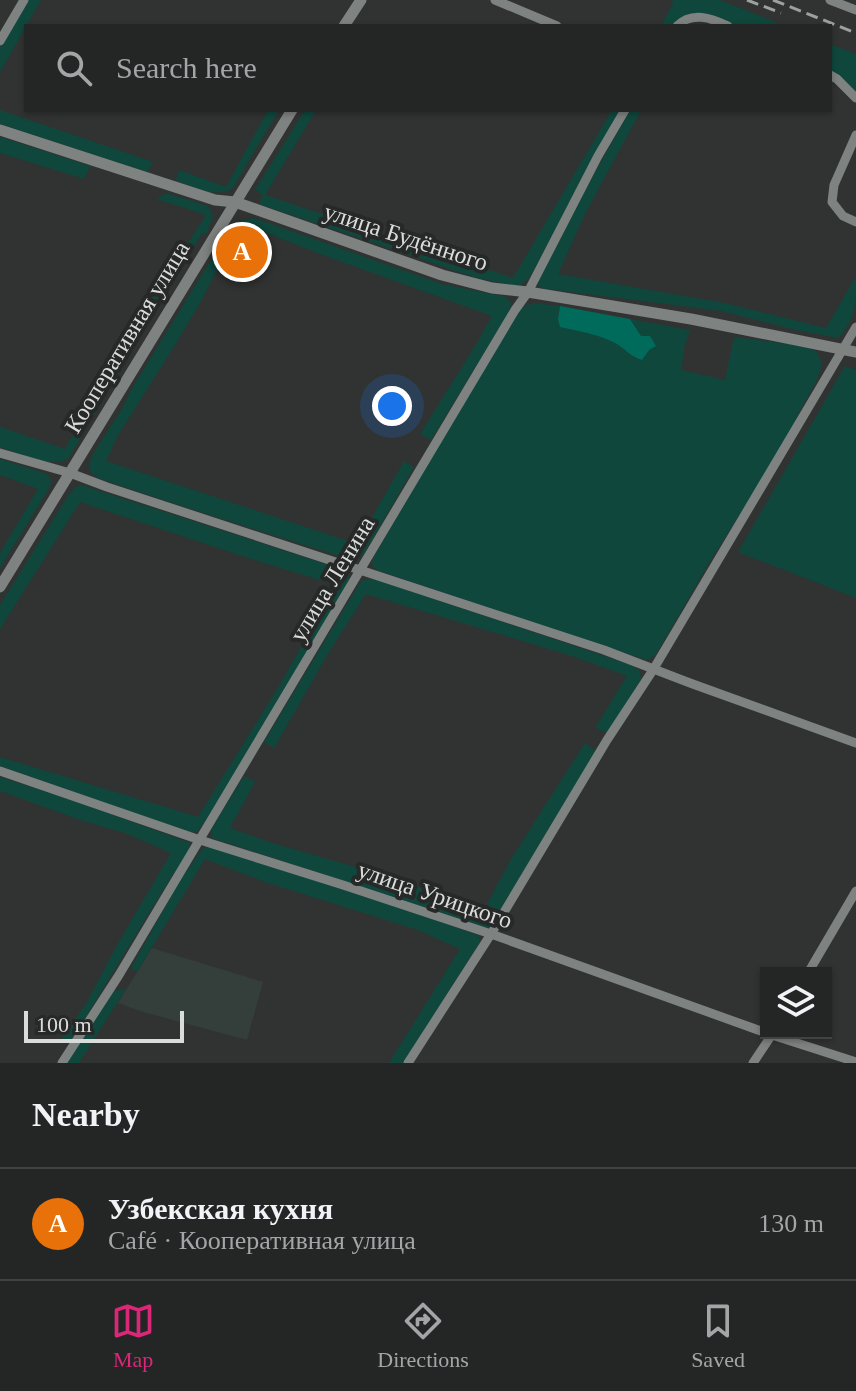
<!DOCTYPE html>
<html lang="en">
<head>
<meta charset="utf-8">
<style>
  :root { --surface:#242626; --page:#2c2e2e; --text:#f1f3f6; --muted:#a3a5a7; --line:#414343; --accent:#db2777 }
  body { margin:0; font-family:"Times New Roman",serif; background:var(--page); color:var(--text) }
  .controls { position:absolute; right:24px; bottom:24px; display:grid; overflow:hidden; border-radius:0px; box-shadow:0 2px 6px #0004 }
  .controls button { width:72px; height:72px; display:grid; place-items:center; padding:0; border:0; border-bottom:2px solid var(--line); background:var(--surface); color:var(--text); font:40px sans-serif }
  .scale { position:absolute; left:24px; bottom:20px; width:160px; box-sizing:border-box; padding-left:8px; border:4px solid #dadcdb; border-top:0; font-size:22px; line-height:28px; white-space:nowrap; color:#dadcdb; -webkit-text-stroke:6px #262928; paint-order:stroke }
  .you { position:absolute; left:392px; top:406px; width:28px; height:28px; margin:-20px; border:6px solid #fff; border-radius:50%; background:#1a73e8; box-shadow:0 0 0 12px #1a73e833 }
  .badge { display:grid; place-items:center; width:52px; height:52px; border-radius:50%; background:var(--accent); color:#fff; font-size:26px; font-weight:700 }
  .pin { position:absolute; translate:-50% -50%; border:4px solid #fff; box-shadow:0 2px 8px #0006 }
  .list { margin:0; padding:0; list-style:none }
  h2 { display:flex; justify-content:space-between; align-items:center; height:104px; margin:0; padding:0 32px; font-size:34px }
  h2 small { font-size:26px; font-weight:400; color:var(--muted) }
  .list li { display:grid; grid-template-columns:52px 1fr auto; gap:24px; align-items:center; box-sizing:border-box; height:112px; padding:0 32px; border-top:2px solid var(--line) }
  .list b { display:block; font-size:30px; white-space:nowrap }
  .list p { margin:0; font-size:26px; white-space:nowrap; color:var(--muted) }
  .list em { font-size:26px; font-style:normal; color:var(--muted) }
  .icon { flex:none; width:44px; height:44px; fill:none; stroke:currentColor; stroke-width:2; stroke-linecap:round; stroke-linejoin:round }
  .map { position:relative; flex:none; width:856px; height:1063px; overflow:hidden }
  .search { position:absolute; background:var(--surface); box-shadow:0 2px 6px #0004; left:24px; right:24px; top:24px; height:88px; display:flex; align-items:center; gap:20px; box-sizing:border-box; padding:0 28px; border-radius:0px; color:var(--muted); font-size:30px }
  .sheet { height:216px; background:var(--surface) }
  nav { display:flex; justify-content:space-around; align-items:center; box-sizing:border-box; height:112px; border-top:2px solid var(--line); background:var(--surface); font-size:22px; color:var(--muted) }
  nav a { display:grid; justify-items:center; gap:4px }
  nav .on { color:var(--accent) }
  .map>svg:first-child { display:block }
</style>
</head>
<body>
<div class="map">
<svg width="856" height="1063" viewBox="0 0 856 1063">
  <rect width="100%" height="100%" fill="#303332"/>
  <!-- built -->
  <polygon fill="#343e3b" points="152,948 263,982 247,1040 143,1012 118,1003"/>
  <!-- green -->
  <g fill="#0f473d">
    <polygon points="27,0 41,0 0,72 0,47"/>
    <path d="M671 0H720L785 26C771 26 755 28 741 26 718 23 692 0 672 26H661L674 2Z"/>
    <polygon points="830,44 856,54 856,93 830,71"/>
    <polygon points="0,110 153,162 147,172 0,124"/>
    <path d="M268 110H279L232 189C215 198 193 187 176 180L179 170 226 187Z"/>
    <polygon points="305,110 316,110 265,195 513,278 612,110 622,110 584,176 530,277 522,284 516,286 477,278 259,204 263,195 255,190"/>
    <path d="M630 110H641L585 214 558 274 725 303 826 328 856 276C856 304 856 320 838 338L796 330 721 311 540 288 537 281 559 236Z"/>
    <polygon points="0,137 90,166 84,179 0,153"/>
    <path d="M166 193 205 205 210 209 213 217 206 234 202 233 68 459C47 468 21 454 0 447V427L65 449 134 327 206 215 157 199Z"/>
    <path d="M254 218 442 284 506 297 511 303 510 310 431 440 420 434 477 343 492 316 320 254 241 223 201 301 175 345 117 437 106 461 357 544 404 461 414 467 364 554 357 559H349C265 532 182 507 98 478L91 473 89 464 93 454 123 407 131 390 230 229 239 221Z"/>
    <polygon points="534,303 560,306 558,319 561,327 588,332 616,343 636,359 655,346 641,336 630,319 690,330 685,344 681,370 725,380 734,337 805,346 816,351 822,363 817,380 800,411 784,444 709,563 655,656 646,660 376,570 372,564 373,558 520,308"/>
    <polygon points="845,366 856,370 856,598 738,552"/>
    <polygon points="0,459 44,473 50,477 51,485 0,568 0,553 38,489 0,475"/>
    <polygon points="81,485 344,570 349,575 348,584 211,813 197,832 188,832 0,766 0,757 198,817 279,686 336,585 242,556 80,502 0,629 0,605 69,494 76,487"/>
    <polygon points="368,579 377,580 634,666 640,672 641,679 608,733 595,728 627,676 572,656 366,594 329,652 274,748 264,742 361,581"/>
    <polygon points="585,743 596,751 490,927 486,928 212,838 212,828 244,776 255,782 230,828 272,843 387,876 484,910 511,859"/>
    <path d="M0 777 72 800 190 843C189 855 178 867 171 877L70 1043 62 1039 87 1002 117 945 171 853 125 833 83 821 0 791Z"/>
    <polygon points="206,846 216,847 447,924 479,936 480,942 403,1063 389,1063 460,949 418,930 265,882 205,859 137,972 131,968 179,882 200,852"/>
    <polygon points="126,989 79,1063 67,1063 114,991"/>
  </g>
  <!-- forest -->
  <path fill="#006a5b" d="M560 306 630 319 641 336H650L656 346 649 350 642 360C630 357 624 347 613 342 596 334 579 331 560 327L558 319Z"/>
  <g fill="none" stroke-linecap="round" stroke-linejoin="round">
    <!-- minor -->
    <g stroke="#7e8281" stroke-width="9">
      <polyline points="495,0 557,26"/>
      <polyline points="830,0 856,10"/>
      <path d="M677 26C692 11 711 18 728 26"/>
      <polyline points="0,41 24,0"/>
      <polyline points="830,75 837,79 856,98"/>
      <polyline points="856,135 834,185 832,202 843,216 856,222"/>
      <polyline points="0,453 70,473 107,487 604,650 690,683 856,743"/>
      <polyline points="0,771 200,840 343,885 491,934 772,1035 856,1062"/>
      <polyline points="808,973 856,891"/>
      <polyline points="62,1063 119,975 515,310 528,292 598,156 625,110"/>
      <polyline points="408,1063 491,934 607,740 653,670 856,327"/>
      <polyline points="753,1063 773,1033"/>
    </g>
    <!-- tertiary -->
    <g stroke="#7e8281" stroke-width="11">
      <polyline points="344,26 361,0"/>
      <polyline points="0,130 215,200 235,202 442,275 492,288 528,292 691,319 856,352"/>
      <polyline points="0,587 292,110"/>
    </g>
    <!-- rail -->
    <g stroke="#9ea09f" stroke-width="3" stroke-dasharray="12 6" stroke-linecap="butt">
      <polyline points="747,0 781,13"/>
      <polyline points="773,0 856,33"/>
    </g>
  </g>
  <g text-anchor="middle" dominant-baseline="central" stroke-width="8" stroke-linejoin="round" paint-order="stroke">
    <!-- street labels -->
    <g font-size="24" fill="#dadcdb" stroke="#262928">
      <text transform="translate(406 237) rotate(18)">улица Будённого</text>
      <text transform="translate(127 337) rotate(-59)">Кооперативная улица</text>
      <text transform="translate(332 579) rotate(-59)">улица Ленина</text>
      <text transform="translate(435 895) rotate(19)">улица Урицкого</text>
    </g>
  </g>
</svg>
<div class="controls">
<button><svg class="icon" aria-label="layers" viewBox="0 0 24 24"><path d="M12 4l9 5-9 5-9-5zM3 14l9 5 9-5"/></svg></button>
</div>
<div class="scale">100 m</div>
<div class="you"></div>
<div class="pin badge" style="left:242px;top:252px;background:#e8710a">A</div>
<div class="search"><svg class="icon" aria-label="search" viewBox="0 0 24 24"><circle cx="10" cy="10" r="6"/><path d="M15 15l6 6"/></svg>Search here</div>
</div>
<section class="sheet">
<h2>Nearby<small></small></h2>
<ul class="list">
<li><span class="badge" style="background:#e8710a">A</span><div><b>Узбекская кухня</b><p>Café · Кооперативная улица</p></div><em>130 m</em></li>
</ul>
</section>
<nav>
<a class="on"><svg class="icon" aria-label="map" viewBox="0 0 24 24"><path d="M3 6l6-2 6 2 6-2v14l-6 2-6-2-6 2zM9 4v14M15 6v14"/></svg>Map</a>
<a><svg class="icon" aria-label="directions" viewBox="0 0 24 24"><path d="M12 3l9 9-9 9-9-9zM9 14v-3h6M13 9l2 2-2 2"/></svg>Directions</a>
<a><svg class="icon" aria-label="saved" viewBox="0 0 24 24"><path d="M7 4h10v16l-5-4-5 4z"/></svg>Saved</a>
</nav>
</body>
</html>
